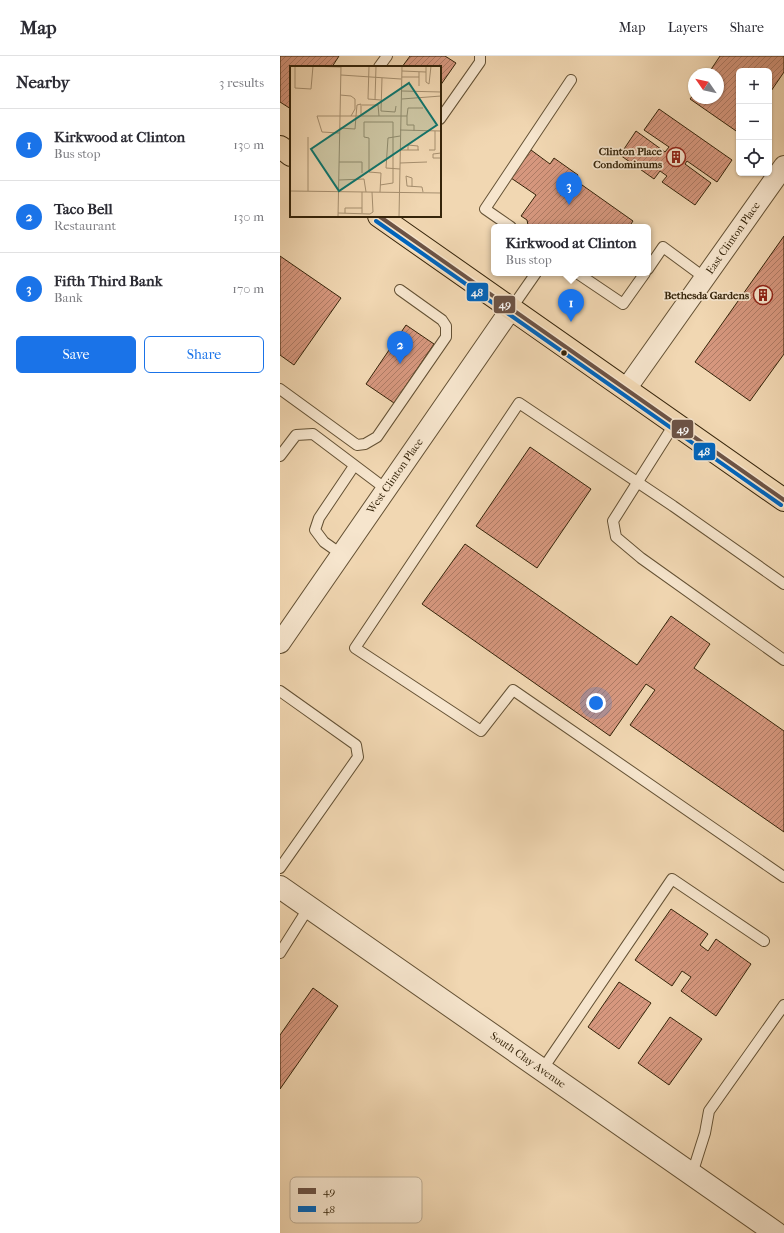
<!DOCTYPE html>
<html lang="en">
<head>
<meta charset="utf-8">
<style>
  :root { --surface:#fff; --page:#f7f7f7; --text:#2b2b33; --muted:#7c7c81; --line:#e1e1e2; --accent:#1a73e8 }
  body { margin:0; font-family:"IM FELL French Canon",serif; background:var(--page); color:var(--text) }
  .controls { position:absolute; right:12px; top:12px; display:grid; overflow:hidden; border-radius:6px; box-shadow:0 1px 3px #0004 }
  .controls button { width:36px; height:36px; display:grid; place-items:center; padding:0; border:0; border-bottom:1px solid var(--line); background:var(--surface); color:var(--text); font:20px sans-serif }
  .compass { position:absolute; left:408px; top:12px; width:36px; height:36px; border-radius:50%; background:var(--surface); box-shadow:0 1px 3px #0004; rotate:304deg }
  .you { position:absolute; left:316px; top:647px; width:14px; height:14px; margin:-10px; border:3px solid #fff; border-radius:50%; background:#1a73e8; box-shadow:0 0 0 6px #1a73e833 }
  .badge { display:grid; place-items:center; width:26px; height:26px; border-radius:50%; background:var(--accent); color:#fff; font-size:13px; font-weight:700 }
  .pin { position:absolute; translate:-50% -33px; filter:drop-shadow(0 1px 2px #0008) }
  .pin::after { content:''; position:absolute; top:21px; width:14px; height:12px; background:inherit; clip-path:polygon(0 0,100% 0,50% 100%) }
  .popup { position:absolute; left:211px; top:168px; width:160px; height:52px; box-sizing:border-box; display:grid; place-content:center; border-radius:6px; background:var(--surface); filter:drop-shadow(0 1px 3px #0005); font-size:13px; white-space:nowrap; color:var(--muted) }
  .popup b { font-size:15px; color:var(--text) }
  .popup::after { content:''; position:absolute; left:50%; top:100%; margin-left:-8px; border:8px solid transparent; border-top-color:var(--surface) }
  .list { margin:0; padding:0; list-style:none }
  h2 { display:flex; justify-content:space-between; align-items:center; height:52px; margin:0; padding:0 16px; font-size:17px }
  h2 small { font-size:13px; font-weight:400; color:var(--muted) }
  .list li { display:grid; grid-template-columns:26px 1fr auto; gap:12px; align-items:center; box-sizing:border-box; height:72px; padding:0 16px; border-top:1px solid var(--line) }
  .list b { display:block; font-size:15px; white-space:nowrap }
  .list p { margin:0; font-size:13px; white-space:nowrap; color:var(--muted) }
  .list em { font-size:13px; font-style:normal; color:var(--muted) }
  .actions { display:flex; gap:8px; padding:12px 16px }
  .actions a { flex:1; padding:9px 0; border:1px solid var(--accent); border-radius:6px; text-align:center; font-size:14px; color:var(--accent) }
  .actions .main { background:var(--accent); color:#fff }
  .icon { flex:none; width:22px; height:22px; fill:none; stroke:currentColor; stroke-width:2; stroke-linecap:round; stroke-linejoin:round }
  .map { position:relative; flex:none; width:504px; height:1177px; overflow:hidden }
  header { display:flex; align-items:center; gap:24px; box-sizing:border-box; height:56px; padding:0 20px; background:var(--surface); border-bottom:1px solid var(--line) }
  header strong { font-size:19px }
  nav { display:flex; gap:22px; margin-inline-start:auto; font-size:14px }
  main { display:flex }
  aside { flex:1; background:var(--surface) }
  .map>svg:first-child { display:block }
</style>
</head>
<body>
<header>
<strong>Map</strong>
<nav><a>Map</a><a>Layers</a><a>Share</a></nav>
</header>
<main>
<aside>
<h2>Nearby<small>3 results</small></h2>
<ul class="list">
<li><span class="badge">1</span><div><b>Kirkwood at Clinton</b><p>Bus stop</p></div><em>130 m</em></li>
<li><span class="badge">2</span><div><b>Taco Bell</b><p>Restaurant</p></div><em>130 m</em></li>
<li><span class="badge">3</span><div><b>Fifth Third Bank</b><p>Bank</p></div><em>170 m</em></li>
</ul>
<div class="actions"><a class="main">Save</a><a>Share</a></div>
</aside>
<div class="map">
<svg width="504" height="1177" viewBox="0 0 504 1177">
  <defs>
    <pattern id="building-hatch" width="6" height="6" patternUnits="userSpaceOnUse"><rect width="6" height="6" fill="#d6977e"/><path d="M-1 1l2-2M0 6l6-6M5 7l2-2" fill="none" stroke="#ae7b65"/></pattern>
  </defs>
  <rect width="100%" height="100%" fill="#f1d7b2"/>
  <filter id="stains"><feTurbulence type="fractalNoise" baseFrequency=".005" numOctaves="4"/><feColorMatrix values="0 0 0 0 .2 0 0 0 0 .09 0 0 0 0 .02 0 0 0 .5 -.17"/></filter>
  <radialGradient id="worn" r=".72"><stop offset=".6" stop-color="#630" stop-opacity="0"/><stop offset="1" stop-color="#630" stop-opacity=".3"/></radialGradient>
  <!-- building -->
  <g fill="url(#building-hatch)" stroke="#35240a">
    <polygon points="0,0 59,0 52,11 11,11 11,53 0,46"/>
    <polygon points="130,0 165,0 176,7 160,30 160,11 122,11"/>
    <polygon points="440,0 504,0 504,16 489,38 489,15 459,15 459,77 410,43 414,38 414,42 438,42 438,18 428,18"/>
    <polygon points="379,53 452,104 437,126 407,105 405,108 431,127 415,149 382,126 387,120 380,115 374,123 340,99 356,75 385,96 389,91 364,74"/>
    <polygon points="251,94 270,108 274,102 298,119 295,124 353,165 349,171 251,171 248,169 247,164 241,160 256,139 231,122"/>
    <polygon points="504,180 504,298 470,345 415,306"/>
    <polygon points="0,200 61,242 14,309 0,299"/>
    <polygon points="126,269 154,288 114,347 86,328"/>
    <polygon points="250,391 311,433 257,512 196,470"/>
    <polygon points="185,488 357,609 391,560 430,588 414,612 504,675 504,776 350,669 375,634 366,628 330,680 142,548"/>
    <polygon points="391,853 428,878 420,889 428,895 436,883 471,908 436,960 401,935 411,921 402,915 392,930 355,904"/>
    <polygon points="339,926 371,947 339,993 308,971"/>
    <polygon points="33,932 58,950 0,1033 0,979"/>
    <polygon points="390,961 422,983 389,1029 358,1007"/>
  </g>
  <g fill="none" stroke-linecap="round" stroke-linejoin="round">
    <defs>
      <g id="service">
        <polyline points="99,11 107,0"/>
        <polyline points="160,63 200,6 200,0"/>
        <polyline points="231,171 205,153 291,24"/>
        <polyline points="368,213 383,191 425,222"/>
        <polyline points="297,217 343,248 365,217"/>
        <polyline points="231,253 256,217"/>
        <polyline points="0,333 77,389 85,388 97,381 166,281 166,270 162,264 120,234"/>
        <polyline points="395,367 333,465 336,481 361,502 504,604"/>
        <polyline points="0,400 16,379 33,378 106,433"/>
        <polyline points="61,498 44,486 35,474 39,462 74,410"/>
        <polyline points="504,528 393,450 239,347 75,592 201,675 233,634 504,821"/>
        <polyline points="0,635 76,689 78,701 0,812"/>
        <polyline points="0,897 29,851"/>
        <polyline points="262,1014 392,823 484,885"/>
        <polyline points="412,1118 425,1077 429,1055 504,949"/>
      </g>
      <g id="minor">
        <polyline points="346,333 504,110"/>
        <polyline points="0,587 231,253"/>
      </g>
      <polyline id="tertiary" points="0,831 496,1177"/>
      <g id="primary">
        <polyline points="0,91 11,99"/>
        <polyline points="99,160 504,444"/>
      </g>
    </defs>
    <!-- service casing -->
    <use href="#service" stroke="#645134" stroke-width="12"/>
    <!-- minor casing -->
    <use href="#minor" stroke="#645134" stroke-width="22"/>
    <!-- tertiary casing -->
    <use href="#tertiary" stroke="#645134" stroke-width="24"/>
    <!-- primary casing -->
    <use href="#primary" stroke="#35240a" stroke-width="24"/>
    <!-- service -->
    <use href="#service" stroke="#f6e5cd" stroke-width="10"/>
    <!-- minor -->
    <use href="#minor" stroke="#f6e5cd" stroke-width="20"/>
    <!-- tertiary -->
    <use href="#tertiary" stroke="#f6e5cd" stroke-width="22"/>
    <!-- primary -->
    <use href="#primary" stroke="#f1d7b2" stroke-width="22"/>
    <defs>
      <polyline id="bus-1" points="99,160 504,444"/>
      <polyline id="bus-2" points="96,165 501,449"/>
    </defs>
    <!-- bus-1 casing -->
    <use href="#bus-1" stroke="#f6e5cd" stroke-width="7"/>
    <!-- bus-2 casing -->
    <use href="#bus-2" stroke="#f6e5cd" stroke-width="7"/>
    <!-- bus-1 -->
    <use href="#bus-1" stroke="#6c5345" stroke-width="4"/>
    <!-- bus-2 -->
    <use href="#bus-2" stroke="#0065bd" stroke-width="4"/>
  </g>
  <!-- icons -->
  <defs>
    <symbol id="building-ring" viewBox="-11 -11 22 22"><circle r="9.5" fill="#f6e5cd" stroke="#8f2418" stroke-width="1.5"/><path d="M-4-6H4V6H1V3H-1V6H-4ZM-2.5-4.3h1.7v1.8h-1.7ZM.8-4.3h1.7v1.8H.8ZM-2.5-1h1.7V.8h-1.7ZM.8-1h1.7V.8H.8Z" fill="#8f2418"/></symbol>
  </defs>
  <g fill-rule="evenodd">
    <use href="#building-ring" x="385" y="90" width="22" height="22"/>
    <use href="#building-ring" x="472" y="228" width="22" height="22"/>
  </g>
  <!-- markers -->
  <circle fill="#35240a" stroke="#f6e5cd" stroke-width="1.5" cx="284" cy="297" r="3.5"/>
  <g text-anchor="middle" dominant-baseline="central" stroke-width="3.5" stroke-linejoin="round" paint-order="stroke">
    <!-- poi labels -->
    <g font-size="11" font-weight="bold" fill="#35240a" stroke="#f6e5cd" text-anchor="end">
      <text x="382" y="95">Clinton Place<tspan x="382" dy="13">Condominums</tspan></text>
      <text x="469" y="239">Bethesda Gardens</text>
    </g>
    <!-- street labels -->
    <g font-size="11" fill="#35240a" stroke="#f6e5cd">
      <text transform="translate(453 182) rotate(-55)">East Clinton Place</text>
      <text transform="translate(115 420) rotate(-55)">West Clinton Place</text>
      <text transform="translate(248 1004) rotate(35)">South Clay Avenue</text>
    </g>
  </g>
  <!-- overview -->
  <g transform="translate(10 10)">
    <rect width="151" height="151" fill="#f1d7b2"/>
    <path fill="none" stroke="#a68f6f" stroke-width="1" d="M5 0V22L21 23 23 0M17 0 51 1M79 0 78 33 91 34M136 0V16L139 18 141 0M112 5 136 6M51 9 111 13M112 11H129M92 12 91 45 105 46 106 40M129 20V6M112 25 151 26M50 29 61 30 65 33V43L61 50M112 33 151 30M85 34 86 0M72 39H88L89 50M66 50 67 39 71 38V50M117 50V59H124V65M50 62 65 63 66 50M110 64 151 65M49 67 32 66 27 50H117L118 42H133M110 84H129M118 84V79L128 80V84M139 84H145V65M151 87 143 88V92H151M49 96H72V107M110 97 137 96M110 103 96 102 98 72 110 70M49 114 74 113 76 126M122 121V112L116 110 117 120 132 121 133 126M0 125 151 127M18 125V71M72 126V147M90 126 91 107 79 106V72L74 71V56H103V117L90 119M48 147 80 148 83 146 82 126M55 147V142H72M48 151 51 0M109 151 112 0"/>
    <path fill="#0f766e" fill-opacity="0.15" stroke="#0f766e" stroke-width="2" d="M119 17 147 59 49 125 21 83Z"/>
    <rect width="151" height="151" fill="none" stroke="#35240a" stroke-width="2"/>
  </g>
  <!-- legend -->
  <rect x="10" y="1121" width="132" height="46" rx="6" fill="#f6e5cd" stroke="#bcab92" stroke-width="1"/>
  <rect x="18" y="1132" width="18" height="6" fill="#6c5345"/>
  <rect x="18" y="1150" width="18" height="6" fill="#0065bd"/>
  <g font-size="11" fill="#35240a">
    <text x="43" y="1139">49</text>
    <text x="43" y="1157">48</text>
  </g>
  <g stroke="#f6e5cd" stroke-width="1.5">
    <rect x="186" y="226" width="23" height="20" rx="4" fill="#0065bd"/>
    <rect x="213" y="239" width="23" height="19" rx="4" fill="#6c5345"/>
    <rect x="391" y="363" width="23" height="20" rx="4" fill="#6c5345"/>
    <rect x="413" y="386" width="23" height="19" rx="4" fill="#0065bd"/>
  </g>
  <g font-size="11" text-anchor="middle" font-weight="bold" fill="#fff">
    <text x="197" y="240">48</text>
    <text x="225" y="252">49</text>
    <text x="403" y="377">49</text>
    <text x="424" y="399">48</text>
  </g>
  <rect width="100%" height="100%" filter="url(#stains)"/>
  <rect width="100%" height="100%" fill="url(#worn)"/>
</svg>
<div class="controls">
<button>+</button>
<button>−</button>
<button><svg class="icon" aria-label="locate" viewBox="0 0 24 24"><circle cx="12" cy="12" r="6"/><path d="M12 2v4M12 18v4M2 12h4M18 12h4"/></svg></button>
</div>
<svg class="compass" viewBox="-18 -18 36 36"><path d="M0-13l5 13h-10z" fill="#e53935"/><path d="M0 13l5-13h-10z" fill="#7c7c81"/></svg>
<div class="you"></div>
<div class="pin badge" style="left:291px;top:266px">1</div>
<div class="popup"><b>Kirkwood at Clinton</b>Bus stop</div>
<div class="pin badge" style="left:120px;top:308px">2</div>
<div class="pin badge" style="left:289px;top:149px">3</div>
</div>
</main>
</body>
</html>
